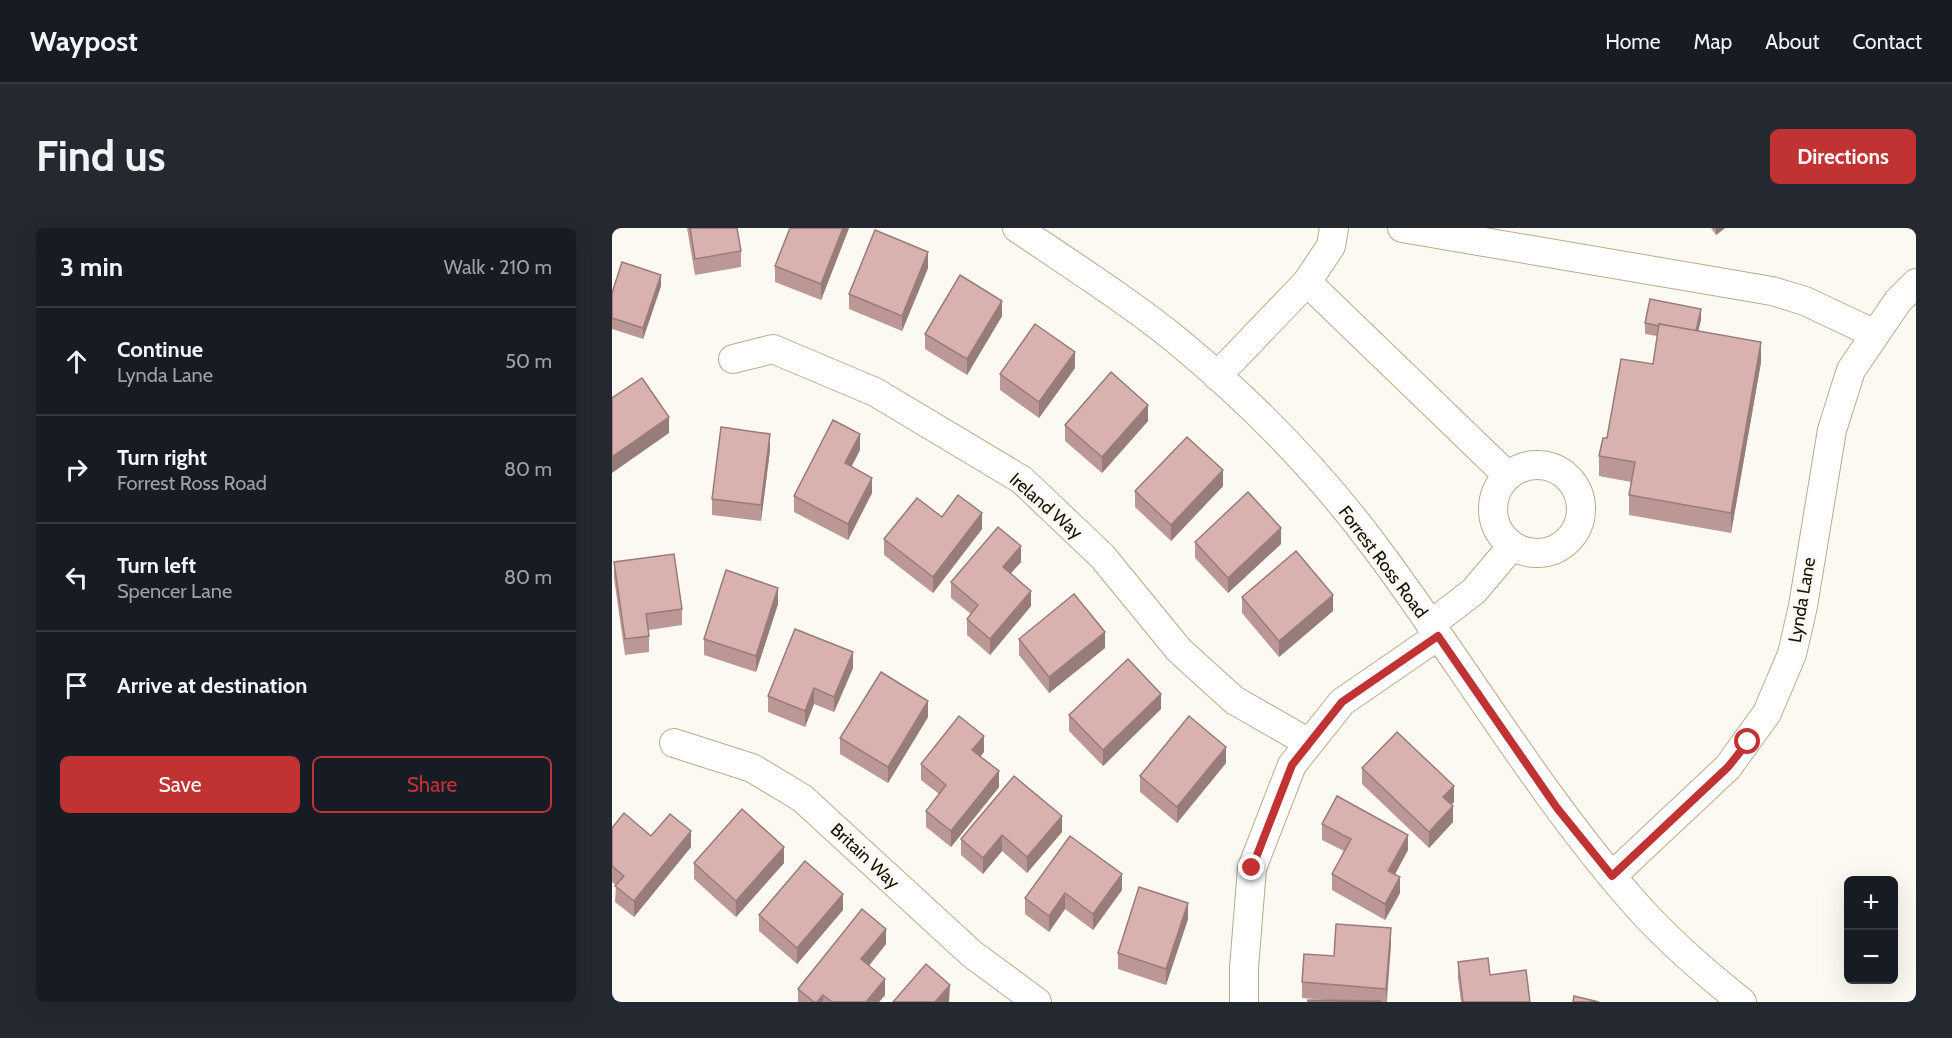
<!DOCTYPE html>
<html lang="en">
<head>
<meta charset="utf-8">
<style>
  :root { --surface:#171b24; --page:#242831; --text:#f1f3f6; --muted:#9ea1a6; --line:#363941; --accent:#c13233 }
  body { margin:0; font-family:Cabin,sans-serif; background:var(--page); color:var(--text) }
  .controls { position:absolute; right:18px; bottom:18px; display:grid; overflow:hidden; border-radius:9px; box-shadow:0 6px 24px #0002 }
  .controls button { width:54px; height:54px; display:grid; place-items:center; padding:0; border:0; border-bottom:2px solid var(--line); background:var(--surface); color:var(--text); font:30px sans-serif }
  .stop { position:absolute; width:18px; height:18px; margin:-14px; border:4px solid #c13233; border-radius:50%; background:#fff }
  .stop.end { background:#c13233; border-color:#fff; box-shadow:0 2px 6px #0008 }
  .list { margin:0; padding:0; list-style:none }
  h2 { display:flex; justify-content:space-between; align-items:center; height:78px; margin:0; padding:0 24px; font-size:26px }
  h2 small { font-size:20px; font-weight:400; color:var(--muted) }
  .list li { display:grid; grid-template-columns:39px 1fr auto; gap:18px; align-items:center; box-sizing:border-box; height:108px; padding:0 24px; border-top:2px solid var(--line) }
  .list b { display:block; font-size:22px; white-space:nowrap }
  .list p { margin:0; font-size:20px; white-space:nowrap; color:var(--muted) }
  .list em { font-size:20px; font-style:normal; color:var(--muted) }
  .actions { display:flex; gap:12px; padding:18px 24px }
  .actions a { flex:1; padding:14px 0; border:2px solid var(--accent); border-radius:9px; text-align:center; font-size:21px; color:var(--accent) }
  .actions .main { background:var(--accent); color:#fff }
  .icon { flex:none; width:33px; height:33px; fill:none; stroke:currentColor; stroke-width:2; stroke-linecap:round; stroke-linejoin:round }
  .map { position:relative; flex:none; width:1304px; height:774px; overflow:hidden; border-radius:9px }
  header { display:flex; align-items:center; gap:36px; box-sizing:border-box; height:84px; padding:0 30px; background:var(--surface); border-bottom:2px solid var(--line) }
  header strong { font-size:28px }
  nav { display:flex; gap:33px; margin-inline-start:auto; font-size:21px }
  .intro { display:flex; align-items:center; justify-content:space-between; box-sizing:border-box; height:144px; padding:0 36px }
  h1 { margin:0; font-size:42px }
  .button { padding:15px 27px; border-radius:9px; background:var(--accent); color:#fff; font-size:21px; font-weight:700 }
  main { display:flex; gap:36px; padding:0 36px }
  aside { flex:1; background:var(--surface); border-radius:9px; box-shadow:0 6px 24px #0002 }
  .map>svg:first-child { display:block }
</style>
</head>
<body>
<header>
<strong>Waypost</strong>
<nav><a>Home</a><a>Map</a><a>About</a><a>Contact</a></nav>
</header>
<div class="intro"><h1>Find us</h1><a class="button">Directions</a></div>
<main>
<aside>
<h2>3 min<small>Walk · 210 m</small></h2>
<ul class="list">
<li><svg class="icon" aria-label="ahead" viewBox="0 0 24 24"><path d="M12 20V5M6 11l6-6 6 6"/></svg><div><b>Continue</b><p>Lynda Lane</p></div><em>50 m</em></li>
<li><svg class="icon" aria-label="right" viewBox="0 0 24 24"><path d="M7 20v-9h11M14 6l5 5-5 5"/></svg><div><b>Turn right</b><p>Forrest Ross Road</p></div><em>80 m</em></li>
<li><svg class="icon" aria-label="left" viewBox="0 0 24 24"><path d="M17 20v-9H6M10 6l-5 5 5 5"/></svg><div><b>Turn left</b><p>Spencer Lane</p></div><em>80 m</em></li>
<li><svg class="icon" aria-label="arrive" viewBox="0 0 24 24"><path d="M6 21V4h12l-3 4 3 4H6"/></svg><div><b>Arrive at destination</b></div></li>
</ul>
<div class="actions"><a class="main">Save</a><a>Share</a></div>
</aside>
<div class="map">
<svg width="1304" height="774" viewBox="0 0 1304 774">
  <rect width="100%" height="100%" fill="#fcf9f2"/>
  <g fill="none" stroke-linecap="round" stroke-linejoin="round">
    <defs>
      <g id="minor">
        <path d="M405 0C458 36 513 71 563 111 637 172 707 243 764 320 851 436 924 562 1020 672 1053 710 1091 743 1130 774"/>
        <polyline points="790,0 1160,63 1193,73 1263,106"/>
        <polyline points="695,54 719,18 722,0"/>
        <polyline points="121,131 161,121 263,164 410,252 490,328 567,422 622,472 697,515"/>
        <polyline points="605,148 695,54 896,248"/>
        <circle cx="925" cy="281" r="44"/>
        <polyline points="818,397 862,363 900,318"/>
        <polyline points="62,515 140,540 190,570 360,726 425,774"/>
        <polyline points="1000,648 1116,539 1155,485 1180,426 1191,378 1220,202 1239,142 1286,73 1304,55"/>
        <polyline points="632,774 632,740 640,640 680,537 730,474 826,408"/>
      </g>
    </defs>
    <!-- minor casing -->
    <use href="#minor" stroke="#bbab8b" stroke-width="30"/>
    <!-- minor -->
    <use href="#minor" stroke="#fff" stroke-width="28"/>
  </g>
  <!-- wall -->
  <g fill="#bb9896">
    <polygon points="75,0 125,0 129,23 129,39 83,47"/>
    <polygon points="237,0 209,72 163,54 163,38"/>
    <polygon points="1099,0 1113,0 1104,7"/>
    <polygon points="316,40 290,103 237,81 237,66"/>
    <polygon points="49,58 31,111 0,101 0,65"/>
    <polygon points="390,88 355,147 313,121 313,106"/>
    <polygon points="1089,92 1086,103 1149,134 1119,305 1017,287 1017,267 1019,254 987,248 987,228 995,210 1041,136 1045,108 1033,106 1033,95"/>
    <polygon points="463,140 427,190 388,162 388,146"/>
    <polygon points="536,193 490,245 453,213 453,197"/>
    <polygon points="158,222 149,293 100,287 100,271"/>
    <polygon points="248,222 239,239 260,265 236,312 182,284 182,268"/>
    <polygon points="611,258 559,313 523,279 523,263"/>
    <polygon points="330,289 370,301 321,365 272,327 272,311"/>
    <polygon points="583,314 669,316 616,365 583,330"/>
    <polygon points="2,334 70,381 70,397 37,402 37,424 13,427 2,350"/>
    <polygon points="409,334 399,345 419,378 378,427 355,407 355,391 359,386 339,370 339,354"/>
    <polygon points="630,369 721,383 667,429 630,385"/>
    <polygon points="166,376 144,444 92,427 92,411"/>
    <polygon points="407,411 493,420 437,465 407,427"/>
    <polygon points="241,440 222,484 202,476 193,499 156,484 156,468"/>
    <polygon points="549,481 491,538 457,503 457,487"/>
    <polygon points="316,489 276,555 228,526 228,510"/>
    <polygon points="372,524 368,529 387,559 339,619 314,599 314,583 327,566 309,552 309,536"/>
    <polygon points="614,535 565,595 528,564 528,548"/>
    <polygon points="750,540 842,574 839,577 841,594 817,620 750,556"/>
    <polygon points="402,548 450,604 415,645 390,623 371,646 349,627 349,611"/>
    <polygon points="710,596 796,622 783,646 788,665 773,692 720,662 720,646 732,623 710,612"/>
    <polygon points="0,600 39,608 79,619 22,689 3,674 4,657 0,654"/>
    <polygon points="458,608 510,662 481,702 453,681 437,704 413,686 413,670"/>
    <polygon points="82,635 172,635 124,689 82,651"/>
    <polygon points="231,682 185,736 147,703 147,687"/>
    <polygon points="576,691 554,757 506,741 506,725"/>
    <polygon points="274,716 257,738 273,767 267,774 186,774 186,761"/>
    <polygon points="779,716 775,774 696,774 715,772 690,770 690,754 722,728"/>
    <polygon points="846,734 878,747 918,774 849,774 846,750"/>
  </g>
  <!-- shaded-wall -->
  <g fill="#987c7a">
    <polygon points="231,0 237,0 209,72 209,56"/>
    <polygon points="1104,0 1113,0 1104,7"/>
    <polygon points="316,24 316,40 290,103 290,88"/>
    <polygon points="49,47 49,58 31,111 31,100"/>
    <polygon points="390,73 390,88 355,147 355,131"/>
    <polygon points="1089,81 1089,92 1083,116 1083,105"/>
    <polygon points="1149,114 1149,134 1119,305 1119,285"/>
    <polygon points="463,124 463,140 427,190 427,174"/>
    <polygon points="536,177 536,193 490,245 490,229"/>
    <polygon points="57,189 57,205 0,245 0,229"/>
    <polygon points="158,206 158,222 149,293 149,277"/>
    <polygon points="248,206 248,222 233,251 233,235"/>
    <polygon points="611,242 611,258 559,313 559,297"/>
    <polygon points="260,250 260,265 236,312 236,296"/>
    <polygon points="370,285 370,301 321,365 321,349"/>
    <polygon points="669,300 669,316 616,365 616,350"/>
    <polygon points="409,318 409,334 391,354 391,339"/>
    <polygon points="166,360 166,376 144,444 144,428"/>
    <polygon points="419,363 419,378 378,427 378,411"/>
    <polygon points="721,367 721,383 667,429 667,413"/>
    <polygon points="493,404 493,420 437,465 437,449"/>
    <polygon points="241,424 241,440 222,484 222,469"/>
    <polygon points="202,460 202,476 193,499 193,483"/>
    <polygon points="549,466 549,481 491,538 491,522"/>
    <polygon points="316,473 316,489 276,555 276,539"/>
    <polygon points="372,508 372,524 360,538 360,522"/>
    <polygon points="614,519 614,535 565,595 565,579"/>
    <polygon points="387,543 387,559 339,619 339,603"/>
    <polygon points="842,558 842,574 831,585 831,569"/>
    <polygon points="841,578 841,594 817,620 817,604"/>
    <polygon points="450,588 450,604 415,645 415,629"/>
    <polygon points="79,603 79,619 22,689 22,673"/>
    <polygon points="390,607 390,623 371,646 371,630"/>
    <polygon points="796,607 796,622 776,659 776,643"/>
    <polygon points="172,619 172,635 124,689 124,673"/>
    <polygon points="510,646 510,662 481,702 481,686"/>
    <polygon points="788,649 788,665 773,692 773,676"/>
    <polygon points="453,665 453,681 437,704 437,688"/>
    <polygon points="231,666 231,682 185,736 185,720"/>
    <polygon points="576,675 576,691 554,757 554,741"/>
    <polygon points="779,700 779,716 774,774 774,761"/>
    <polygon points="274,701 274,716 249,747 249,731"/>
    <polygon points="273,751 273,767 267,774 254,774"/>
    <polygon points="338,757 337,774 323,774"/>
    <polygon points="211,767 211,774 205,774"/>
  </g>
  <!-- building -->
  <g fill="#d9b1af" stroke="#987c7a" stroke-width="1.5">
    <polygon points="78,0 125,0 129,23 83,31"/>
    <polygon points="178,0 231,0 209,56 163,38"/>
    <polygon points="263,2 316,24 290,88 237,66"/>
    <polygon points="10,34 49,47 31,100 0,90 0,65"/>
    <polygon points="348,47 390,73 355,131 313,106"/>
    <polygon points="1038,71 1089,81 1084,103 1047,96 1047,98 1033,95"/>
    <polygon points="423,96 463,124 427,174 388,146"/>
    <polygon points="1047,96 1149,114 1119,285 1017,267 1023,234 987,228 991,210 995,210 1009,131 1041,136"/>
    <polygon points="499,144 536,177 490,229 453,197"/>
    <polygon points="30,150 57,189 0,229 0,170"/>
    <polygon points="221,192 248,206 233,235 260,250 236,296 182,268"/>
    <polygon points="109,199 158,206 149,277 100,271"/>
    <polygon points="575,209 611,242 559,297 523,263"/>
    <polygon points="636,264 669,300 616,350 583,314"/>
    <polygon points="346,267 370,285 321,349 272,311 305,270 330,289"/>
    <polygon points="386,299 409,318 391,339 419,363 378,411 355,391 366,377 339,354"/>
    <polygon points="684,323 721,367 667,413 630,369"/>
    <polygon points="62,326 70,381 34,386 37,408 13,411 2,334"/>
    <polygon points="114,342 166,360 144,428 92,411"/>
    <polygon points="462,366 493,404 437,449 407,411"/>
    <polygon points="183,401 241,424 222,469 202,460 193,483 156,468"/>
    <polygon points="516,431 549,466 491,522 457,487"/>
    <polygon points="269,444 316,473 276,539 228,510"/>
    <polygon points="347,488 372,508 360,522 387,543 339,603 314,583 334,557 309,536"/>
    <polygon points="577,488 614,519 565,579 528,548"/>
    <polygon points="785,504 842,558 831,569 841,578 817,604 750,540"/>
    <polygon points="402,548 450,588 415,629 390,607 371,630 349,611"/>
    <polygon points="725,568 796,607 776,643 788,649 773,676 720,646 739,611 710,596"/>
    <polygon points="130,581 172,619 124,673 82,635"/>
    <polygon points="12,585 39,608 58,586 79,603 22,673 3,658 12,648 0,638 0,600"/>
    <polygon points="458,608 510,646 481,686 453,665 437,688 413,670"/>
    <polygon points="193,633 231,666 185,720 147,687"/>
    <polygon points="527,659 576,675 554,741 506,725"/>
    <polygon points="250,681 274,701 249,731 273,751 254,774 220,774 211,767 205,774 202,774 186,761"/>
    <polygon points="724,696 779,700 774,761 690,754 692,726 722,728"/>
    <polygon points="876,730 878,747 914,742 918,774 851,774 846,734"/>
    <polygon points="314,736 338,757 323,774 281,774"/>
    <polygon points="962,768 987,774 961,774"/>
    <polygon points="696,772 768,773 768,774 696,774"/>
  </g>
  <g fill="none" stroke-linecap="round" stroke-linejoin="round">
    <!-- route -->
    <polyline stroke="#c13233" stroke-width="8" points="640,640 680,537 730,474 826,408 945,580 1000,648 1116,539 1136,514"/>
  </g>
  <g text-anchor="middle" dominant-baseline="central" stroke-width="5" stroke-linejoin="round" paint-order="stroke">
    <!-- street labels -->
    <g font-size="18" fill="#171106" stroke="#fcf9f2">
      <text transform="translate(434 278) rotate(41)">Ireland Way</text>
      <text transform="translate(771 334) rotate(53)">Forrest Ross Road</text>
      <text transform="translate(1190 372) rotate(-80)">Lynda Lane</text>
      <text transform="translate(253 628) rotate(43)">Britain Way</text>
    </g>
  </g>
</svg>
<div class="controls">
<button>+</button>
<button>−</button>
</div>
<div class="stop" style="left:1136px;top:514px"></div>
<div class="stop end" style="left:640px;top:640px"></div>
</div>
</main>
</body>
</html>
